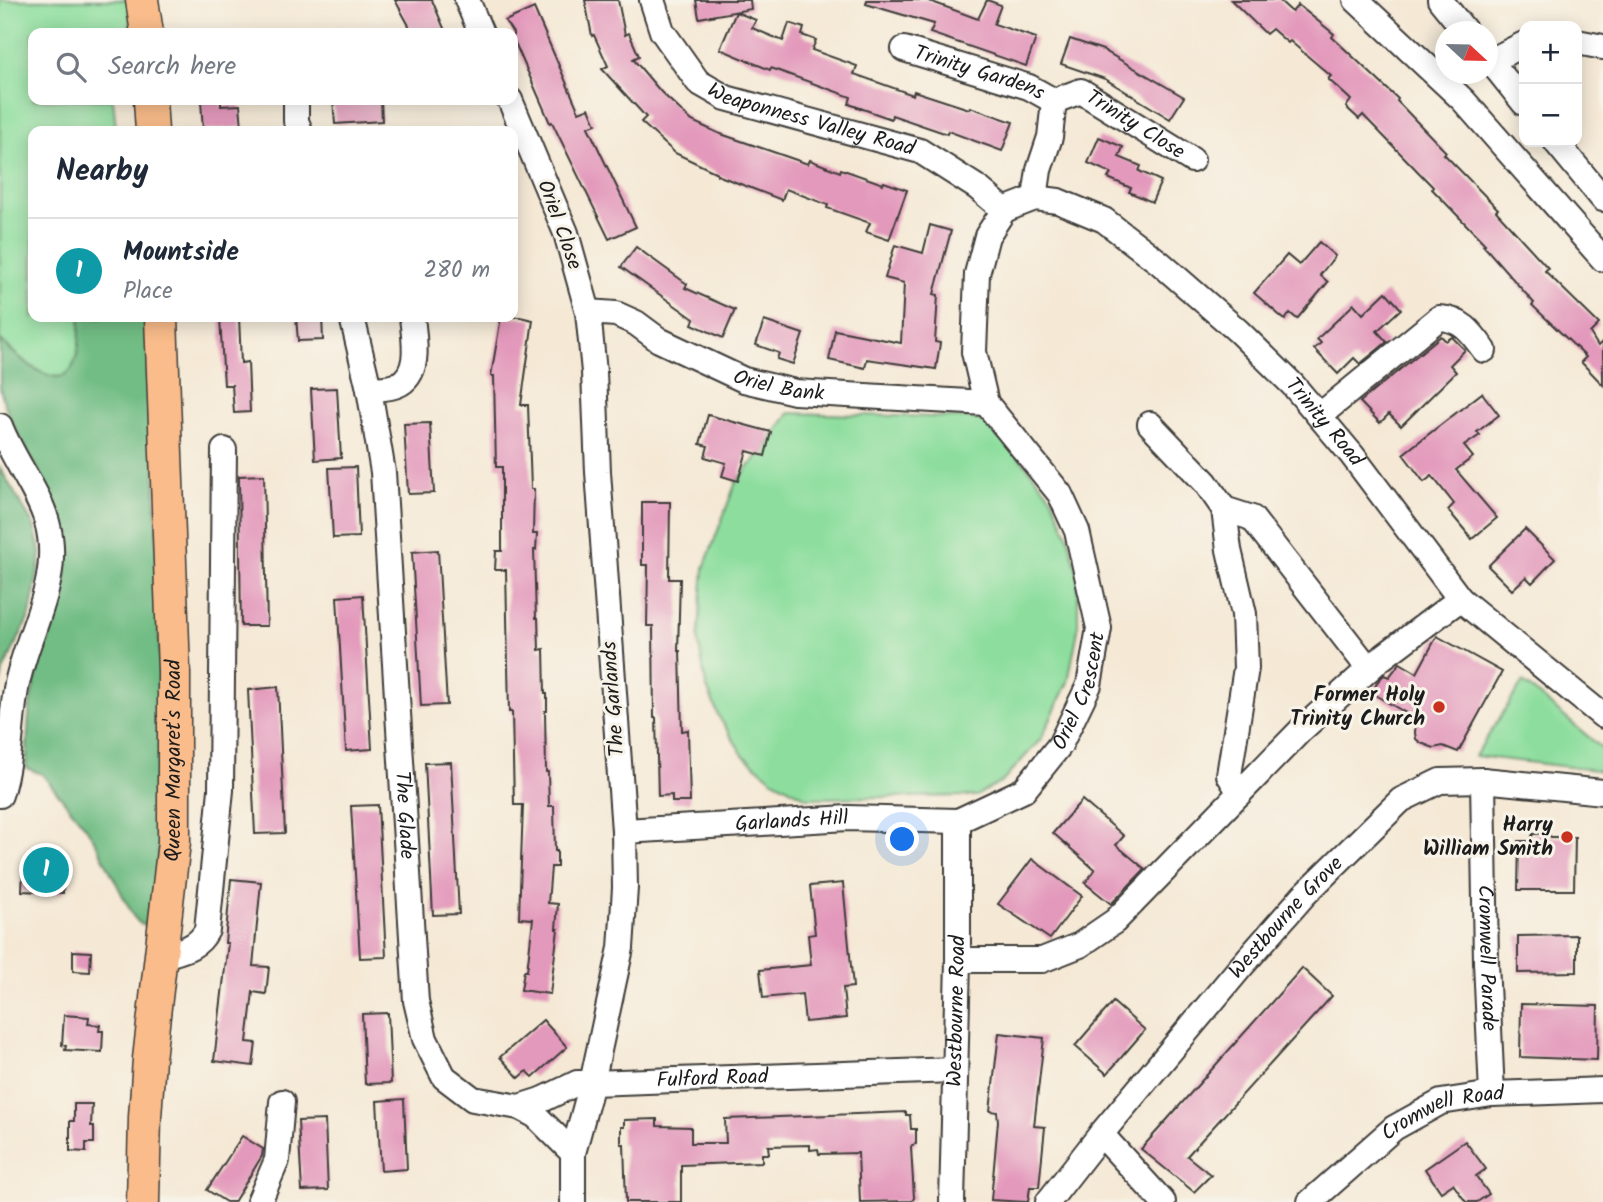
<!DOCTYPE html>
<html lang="en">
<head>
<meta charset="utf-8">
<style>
  :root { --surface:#fff; --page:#f2f2f3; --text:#1f2937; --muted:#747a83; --line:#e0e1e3; --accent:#c8321e }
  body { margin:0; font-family:Kalam,sans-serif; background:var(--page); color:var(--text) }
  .controls { position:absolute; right:21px; top:21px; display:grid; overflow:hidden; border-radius:14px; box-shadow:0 4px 18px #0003 }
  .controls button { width:63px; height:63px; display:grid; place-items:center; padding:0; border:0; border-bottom:2px solid var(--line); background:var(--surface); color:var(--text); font:35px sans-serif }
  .compass { position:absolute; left:1435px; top:21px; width:63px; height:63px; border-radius:50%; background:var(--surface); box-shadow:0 4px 18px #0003; rotate:112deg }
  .you { position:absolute; left:903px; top:840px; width:24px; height:24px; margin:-18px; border:5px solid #fff; border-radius:50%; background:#1a73e8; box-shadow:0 0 0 10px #1a73e833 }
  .badge { display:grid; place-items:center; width:46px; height:46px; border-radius:50%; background:var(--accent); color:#fff; font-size:23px; font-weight:700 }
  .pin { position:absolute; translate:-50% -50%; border:4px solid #fff; box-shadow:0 2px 7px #0006 }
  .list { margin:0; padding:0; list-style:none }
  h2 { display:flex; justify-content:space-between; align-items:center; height:91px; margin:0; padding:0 28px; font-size:30px }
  h2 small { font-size:23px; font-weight:400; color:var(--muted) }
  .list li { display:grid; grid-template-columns:46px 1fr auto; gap:21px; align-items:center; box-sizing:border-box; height:105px; padding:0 28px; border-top:2px solid var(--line) }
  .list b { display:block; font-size:26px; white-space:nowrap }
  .list p { margin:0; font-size:23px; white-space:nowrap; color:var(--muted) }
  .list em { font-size:23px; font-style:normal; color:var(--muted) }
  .icon { flex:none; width:38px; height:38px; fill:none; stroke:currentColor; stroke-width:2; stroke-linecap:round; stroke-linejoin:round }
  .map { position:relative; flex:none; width:1603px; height:1202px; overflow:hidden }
  .search { position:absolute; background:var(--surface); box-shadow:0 4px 18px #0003; left:28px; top:28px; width:490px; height:77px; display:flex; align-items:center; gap:18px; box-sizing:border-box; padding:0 24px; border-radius:14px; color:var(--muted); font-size:26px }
  .panel { position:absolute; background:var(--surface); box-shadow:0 4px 18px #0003; left:28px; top:126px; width:490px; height:196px; border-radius:14px }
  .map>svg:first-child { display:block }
</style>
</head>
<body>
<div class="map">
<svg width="1603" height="1202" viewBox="0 0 1603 1202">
  <rect width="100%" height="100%" fill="#f7f3e8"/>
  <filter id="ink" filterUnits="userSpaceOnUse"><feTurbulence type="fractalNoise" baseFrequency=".0143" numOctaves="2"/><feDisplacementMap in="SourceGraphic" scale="14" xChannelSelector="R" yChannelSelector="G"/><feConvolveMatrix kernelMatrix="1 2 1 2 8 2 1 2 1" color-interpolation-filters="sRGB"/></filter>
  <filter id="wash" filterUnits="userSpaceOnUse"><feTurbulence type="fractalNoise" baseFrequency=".00686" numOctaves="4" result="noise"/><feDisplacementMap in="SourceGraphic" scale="28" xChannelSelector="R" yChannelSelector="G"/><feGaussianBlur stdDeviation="1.57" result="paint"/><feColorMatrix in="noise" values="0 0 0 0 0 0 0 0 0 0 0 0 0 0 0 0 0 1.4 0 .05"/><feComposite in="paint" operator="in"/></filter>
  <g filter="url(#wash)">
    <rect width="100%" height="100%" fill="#f5e9d6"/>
    <!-- green -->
    <g fill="#8dde9e" stroke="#547d5d" stroke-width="2">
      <path d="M0 0H129L131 33H33V100H113L116 128 131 127 130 131H33V317H80C82 401 46 385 0 339Z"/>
      <polygon points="789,413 968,418 983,421 1025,464 1052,498 1068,536 1078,575 1078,630 1068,682 1041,739 1003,781 976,796 807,798 773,780 743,755 719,717 706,685 698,640 704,568 736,482 770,442"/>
      <polygon points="1523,682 1603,749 1603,771 1475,756"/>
    </g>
    <!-- forest -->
    <g fill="#72bd85" stroke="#476c50" stroke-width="2">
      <path d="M80 317H151L163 797 152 924 148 926 139 923 133 916 95 841 85 826 42 774 26 768C28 746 27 721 31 699 43 640 73 604 65 539 58 483 11 442 0 387 0 373 0 355 0 340 46 385 82 401 80 317Z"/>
      <polygon points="0,468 34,526 41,555 30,615 3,671 0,689"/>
    </g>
    <g id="blocks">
      <!-- building -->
      <g fill="#e399bb">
        <polygon points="395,0 432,0 446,33 413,33"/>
        <polygon points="585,0 618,0 625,35 629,33 639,56 633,59 661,92 692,121 718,133 808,164 810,160 840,172 841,169 883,184 884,182 907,190 889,240 866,232 870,223 827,208 828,205 786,189 782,200 717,175 717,173 675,153 641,122 646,117 602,69 608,66 594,35 592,36"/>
        <polygon points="696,0 750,0 751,9 699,18"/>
        <polygon points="867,0 927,0 978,19 987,0 1001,5 994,24 1036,38 1026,66 930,33 934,24 866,4"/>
        <polygon points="1231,0 1279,0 1292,12 1298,5 1334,34 1332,37 1398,99 1397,101 1446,152 1444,154 1498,209 1496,211 1548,268 1545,271 1599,324 1590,333 1598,346 1603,341 1603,385 1581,362 1586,357 1532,305 1534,303 1483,245 1485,244 1432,189 1433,187 1363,115 1359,119 1346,107 1351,100 1328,79 1331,76 1290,41 1288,43 1272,29 1266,34"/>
        <polygon points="534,8 579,112 589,108 596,124 588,127 636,227 609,239 552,122 550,123 513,38 513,33 505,21"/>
        <polygon points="736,12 756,20 752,28 783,41 789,23 804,28 802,35 816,40 812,50 857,66 854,74 913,95 914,91 969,109 970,107 1013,122 1002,151 948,131 947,134 892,115 891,119 849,104 851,97 771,68 770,70 720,49"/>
        <polygon points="1070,39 1103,50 1184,97 1170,119 1105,79 1061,64"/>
        <polygon points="201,100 221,100 221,106 240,105 242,127 203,130"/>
        <polygon points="333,100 381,100 382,121 335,124"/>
        <polygon points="1099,137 1123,147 1119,157 1141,166 1139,171 1161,181 1152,202 1129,192 1131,188 1108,178 1111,173 1088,163"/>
        <polygon points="930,225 951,231 934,294 938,295 935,342 940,343 936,369 867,359 865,368 829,360 835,330 901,343 904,283 885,278 895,245 923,253"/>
        <polygon points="1319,242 1335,256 1320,275 1328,282 1297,319 1290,313 1285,320 1254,293 1287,255 1299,265"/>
        <polygon points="636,247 687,284 685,288 735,310 723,338 692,324 694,319 621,267"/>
        <polygon points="1386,292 1401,309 1377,331 1387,342 1360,364 1354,358 1338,374 1314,349 1321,343 1317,339 1354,304 1363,314"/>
        <polygon points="220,317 239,317 241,363 248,362 250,412 234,413 232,385 224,385"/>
        <polygon points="296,317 322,317 323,340 298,341"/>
        <polygon points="501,317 520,317 533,320 521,405 528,405 531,489 534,489 533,534 537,534 536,550 534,550 536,618 538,618 539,650 544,649 545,694 547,694 547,711 545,711 546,772 548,772 549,806 554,806 555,851 557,851 557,867 551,867 548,903 558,904 556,929 558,929 550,994 521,990 524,971 527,971 533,919 519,918 523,805 514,805 512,712 509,712 506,570 495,570 496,551 502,551 502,467 496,467 494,376 491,376"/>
        <polygon points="764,321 803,334 793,364 777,359 779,353 756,345"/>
        <polygon points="1441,336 1446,341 1452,337 1465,350 1450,365 1456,372 1401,426 1389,414 1380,423 1360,402"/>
        <polygon points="337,388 341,458 315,460 311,389"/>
        <polygon points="1482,393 1499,415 1477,432 1480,435 1464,446 1473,457 1456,470 1497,518 1472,539 1448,510 1454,504 1432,476 1424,482 1403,454"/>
        <polygon points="708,415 771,432 765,456 747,451 738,481 722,476 726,463 705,457 708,446 700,444"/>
        <polygon points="430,423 434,493 408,494 404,424"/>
        <polygon points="356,467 359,537 333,538 329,468"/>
        <polygon points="264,475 267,626 241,626 239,476"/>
        <polygon points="642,502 670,502 669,579 680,579 678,651 680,651 682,731 688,730 690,802 672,802 672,795 658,796 656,718 654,718 653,626 647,626 648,565 642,565"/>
        <polygon points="1525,529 1555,559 1532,583 1526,577 1512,590 1488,566"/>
        <polygon points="438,550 447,705 421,706 412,552"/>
        <polygon points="363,595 372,749 346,751 337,597"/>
        <polygon points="1437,636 1502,672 1458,752 1443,746 1434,748 1421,743 1416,739 1415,733 1416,719 1372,693 1378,681 1384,675 1389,677 1400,663 1417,673"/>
        <polygon points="278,687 285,833 255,834 248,690"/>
        <polygon points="451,762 459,914 433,915 425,763"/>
        <polygon points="1082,800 1124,836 1116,845 1145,869 1111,904 1085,883 1095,870 1053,833"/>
        <polygon points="378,805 386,957 360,958 351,806"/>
        <polygon points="1548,833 1551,837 1575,837 1574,890 1518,890 1519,841 1530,841 1533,834"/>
        <polygon points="43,852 62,854 61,869 64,869 63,893 22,891 23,871 27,871 28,856 43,857"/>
        <polygon points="1032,859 1082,896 1050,939 998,904"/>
        <polygon points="231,879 261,882 253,966 269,967 266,994 253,992 247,1042 256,1043 253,1066 214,1061 228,943 225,943"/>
        <polygon points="843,883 853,987 843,988 846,1018 805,1022 802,994 763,998 760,970 811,965 808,935 815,934 810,886"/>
        <polygon points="1577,935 1577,972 1518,973 1518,936"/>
        <polygon points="73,951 91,952 90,972 73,971"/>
        <polygon points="1302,968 1332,996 1187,1156 1211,1175 1194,1192 1141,1149"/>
        <polygon points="1113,1002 1145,1030 1107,1074 1075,1046"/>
        <polygon points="1521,1004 1598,1006 1597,1060 1520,1057"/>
        <polygon points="388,1013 391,1083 365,1084 362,1014"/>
        <polygon points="64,1015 89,1017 88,1024 100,1025 99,1031 103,1031 102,1052 65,1050 66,1046 62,1045"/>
        <polygon points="543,1020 567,1047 533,1077 527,1071 519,1078 500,1057"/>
        <polygon points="999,1033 1044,1038 1034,1126 1045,1127 1039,1187 1030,1187 1028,1202 991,1200 998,1121 997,1112 990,1111"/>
        <polygon points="404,1099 407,1169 381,1171 377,1101"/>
        <polygon points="74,1104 92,1104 91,1126 94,1126 94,1143 86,1143 86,1152 70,1151 70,1121 74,1121"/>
        <polygon points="906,1112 906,1115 910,1115 911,1129 916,1129 916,1144 912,1145 911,1147 914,1198 912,1201 860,1202 858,1153 819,1154 818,1149 810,1150 810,1145 768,1146 769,1154 762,1154 762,1162 681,1165 681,1202 626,1202 624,1144 621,1144 621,1127 624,1127 624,1120 657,1119 657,1126 691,1127 691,1143 726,1143 725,1119"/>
        <polygon points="325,1120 328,1190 302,1191 298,1121"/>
        <polygon points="242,1136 263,1149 262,1156 234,1202 226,1202 207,1190"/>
        <polygon points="1465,1141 1486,1169 1476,1176 1489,1194 1477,1202 1466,1202 1453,1184 1441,1192 1425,1169"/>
      </g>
    </g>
  </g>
  <g filter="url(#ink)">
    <use href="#blocks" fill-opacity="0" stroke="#3d3b38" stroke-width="2"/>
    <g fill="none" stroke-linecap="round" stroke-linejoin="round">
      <defs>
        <g id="minor">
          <polyline points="467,0 481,33"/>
          <path id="s1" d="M652 0 662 31 698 82 726 98 920 151 978 188 1004 210"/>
          <polyline points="1356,0 1463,100 1603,259"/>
          <polyline points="1440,0 1466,32"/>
          <polyline points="1577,42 1603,47"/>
          <path id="s2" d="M904 49 1029 87 1054 101"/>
          <polyline points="1488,58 1524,103"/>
          <polyline points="1490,61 1524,44"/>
          <polyline points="296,100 296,121 300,131"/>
          <polyline points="1556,142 1603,199"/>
          <path id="s3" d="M1035 198 1039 170 1050 137 1054 101 1081 91 1192 160"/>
          <path id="s4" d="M1004 210 1035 198 1058 201 1104 220 1160 263 1238 331 1293 385 1352 455 1460 599 1603 716"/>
          <path id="s5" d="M588 312 616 314 636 323 659 340 744 380 795 392 986 403"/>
          <path id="s6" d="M352 317 369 389 383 472 416 1001 425 1039 444 1077 473 1099 519 1107 544 1099 577 1083H592L621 948 625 888 624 831 598 472 594 372 588 312 566 233 510 100"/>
          <path d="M369 389C378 388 389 389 397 385 422 374 414 338 412 317"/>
          <path d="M1319 416 1439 318C1462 319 1471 332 1484 350"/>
          <polyline points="1150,424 1206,483 1224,509 1229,550 1244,614 1246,668 1229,775 1240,793"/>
          <path d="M0 426C12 458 39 492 47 522 64 582 25 634 16 689 10 724 11 761 0 795"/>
          <polyline points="1224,509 1252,518 1369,669"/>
          <path id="s7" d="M1483 780 1486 962 1492 1094"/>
          <path id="s8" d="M624 831 848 818 958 821 1024 790 1060 745 1089 685 1099 628 1077 531 1060 494 986 403 974 352 977 274 987 236 1004 210"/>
          <path d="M160 957C179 951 198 949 207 930L221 790 224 450"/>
          <polyline points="958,960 1042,960 1080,945 1115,921 1301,730 1379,660 1460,599"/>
          <polyline points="519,1107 536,1116 573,1153"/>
          <polyline points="1101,1134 1163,1202"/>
          <polyline points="259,1202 277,1160 282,1102"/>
          <path id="s9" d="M573 1202V1153L592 1083 954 1070"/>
          <path id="s10" d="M952 1202 958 960V821"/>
          <path id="s11" d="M1048 1202 1101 1134 1239 969 1304 895 1401 800 1440 781 1483 780 1603 792"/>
          <path id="s12" d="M1310 1202 1394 1128 1441 1102 1492 1094 1603 1090"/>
        </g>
        <g id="major">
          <polyline points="142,0 147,33"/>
          <polyline points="150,100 152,131"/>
          <path id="s13" d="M143 1202 145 1117 149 1059 174 842V671L161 317"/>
        </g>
      </defs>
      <!-- minor casing -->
      <use href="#minor" stroke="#3d3b38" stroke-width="28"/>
      <!-- major casing -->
      <use href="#major" stroke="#3d3b38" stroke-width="35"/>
      <!-- minor -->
      <use href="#minor" stroke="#fff" stroke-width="24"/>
      <!-- major -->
      <use href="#major" stroke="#f9bc8a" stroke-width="32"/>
    </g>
  </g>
  <!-- markers -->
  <g fill="#c8321e" stroke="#f7f3e8" stroke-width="2.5">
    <circle cx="1439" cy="707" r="7"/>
    <circle cx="1567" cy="837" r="7"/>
  </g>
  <g text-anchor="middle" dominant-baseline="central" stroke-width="6" stroke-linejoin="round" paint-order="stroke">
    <!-- street labels -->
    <g font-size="21" fill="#1c1c1c" stroke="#f7f3e8">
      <text stroke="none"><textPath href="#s2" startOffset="79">Trinity Gardens</textPath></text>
      <text stroke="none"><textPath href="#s1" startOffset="215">Weaponness Valley Road</textPath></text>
      <text stroke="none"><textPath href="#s3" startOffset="192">Trinity Close</textPath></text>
      <text transform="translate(559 225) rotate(70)">Oriel Close</text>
      <text stroke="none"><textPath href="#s5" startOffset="208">Oriel Bank</textPath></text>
      <text stroke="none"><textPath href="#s4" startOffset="406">Trinity Road</textPath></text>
      <text stroke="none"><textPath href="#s8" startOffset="523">Oriel Crescent</textPath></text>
      <text transform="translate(614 699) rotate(-94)">The Garlands</text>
      <text stroke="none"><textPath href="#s13" startOffset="443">Queen Margaret's Road</textPath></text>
      <text stroke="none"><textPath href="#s6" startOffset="502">The Glade</textPath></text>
      <text stroke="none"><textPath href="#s8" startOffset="168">Garlands Hill</textPath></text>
      <text stroke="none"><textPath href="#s11" startOffset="371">Westbourne Grove</textPath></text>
      <text stroke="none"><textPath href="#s7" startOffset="178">Cromwell Parade</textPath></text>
      <text stroke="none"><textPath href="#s10" startOffset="191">Westbourne Road</textPath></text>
      <text stroke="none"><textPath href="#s9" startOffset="242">Fulford Road</textPath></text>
      <text stroke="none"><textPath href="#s12" startOffset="164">Cromwell Road</textPath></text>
    </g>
    <!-- poi labels -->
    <g font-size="21" font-weight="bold" fill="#1c1c1c" stroke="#f7f3e8" text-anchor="end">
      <text x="1425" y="695">Former Holy<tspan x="1425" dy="24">Trinity Church</tspan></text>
      <text x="1553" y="825">Harry<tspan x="1553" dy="24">William Smith</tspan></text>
    </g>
  </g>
</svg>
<div class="controls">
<button>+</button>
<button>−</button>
</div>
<svg class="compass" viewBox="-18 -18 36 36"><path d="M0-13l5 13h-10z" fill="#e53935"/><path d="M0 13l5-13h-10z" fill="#747a83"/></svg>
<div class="you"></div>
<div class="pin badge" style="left:46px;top:870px;background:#0f9aa8">1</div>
<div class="search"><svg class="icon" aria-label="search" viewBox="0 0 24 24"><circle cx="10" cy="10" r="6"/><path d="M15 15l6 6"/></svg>Search here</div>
<section class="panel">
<h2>Nearby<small></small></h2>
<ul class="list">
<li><span class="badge" style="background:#0f9aa8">1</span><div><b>Mountside</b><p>Place</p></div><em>280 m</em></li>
</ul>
</section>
</div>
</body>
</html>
